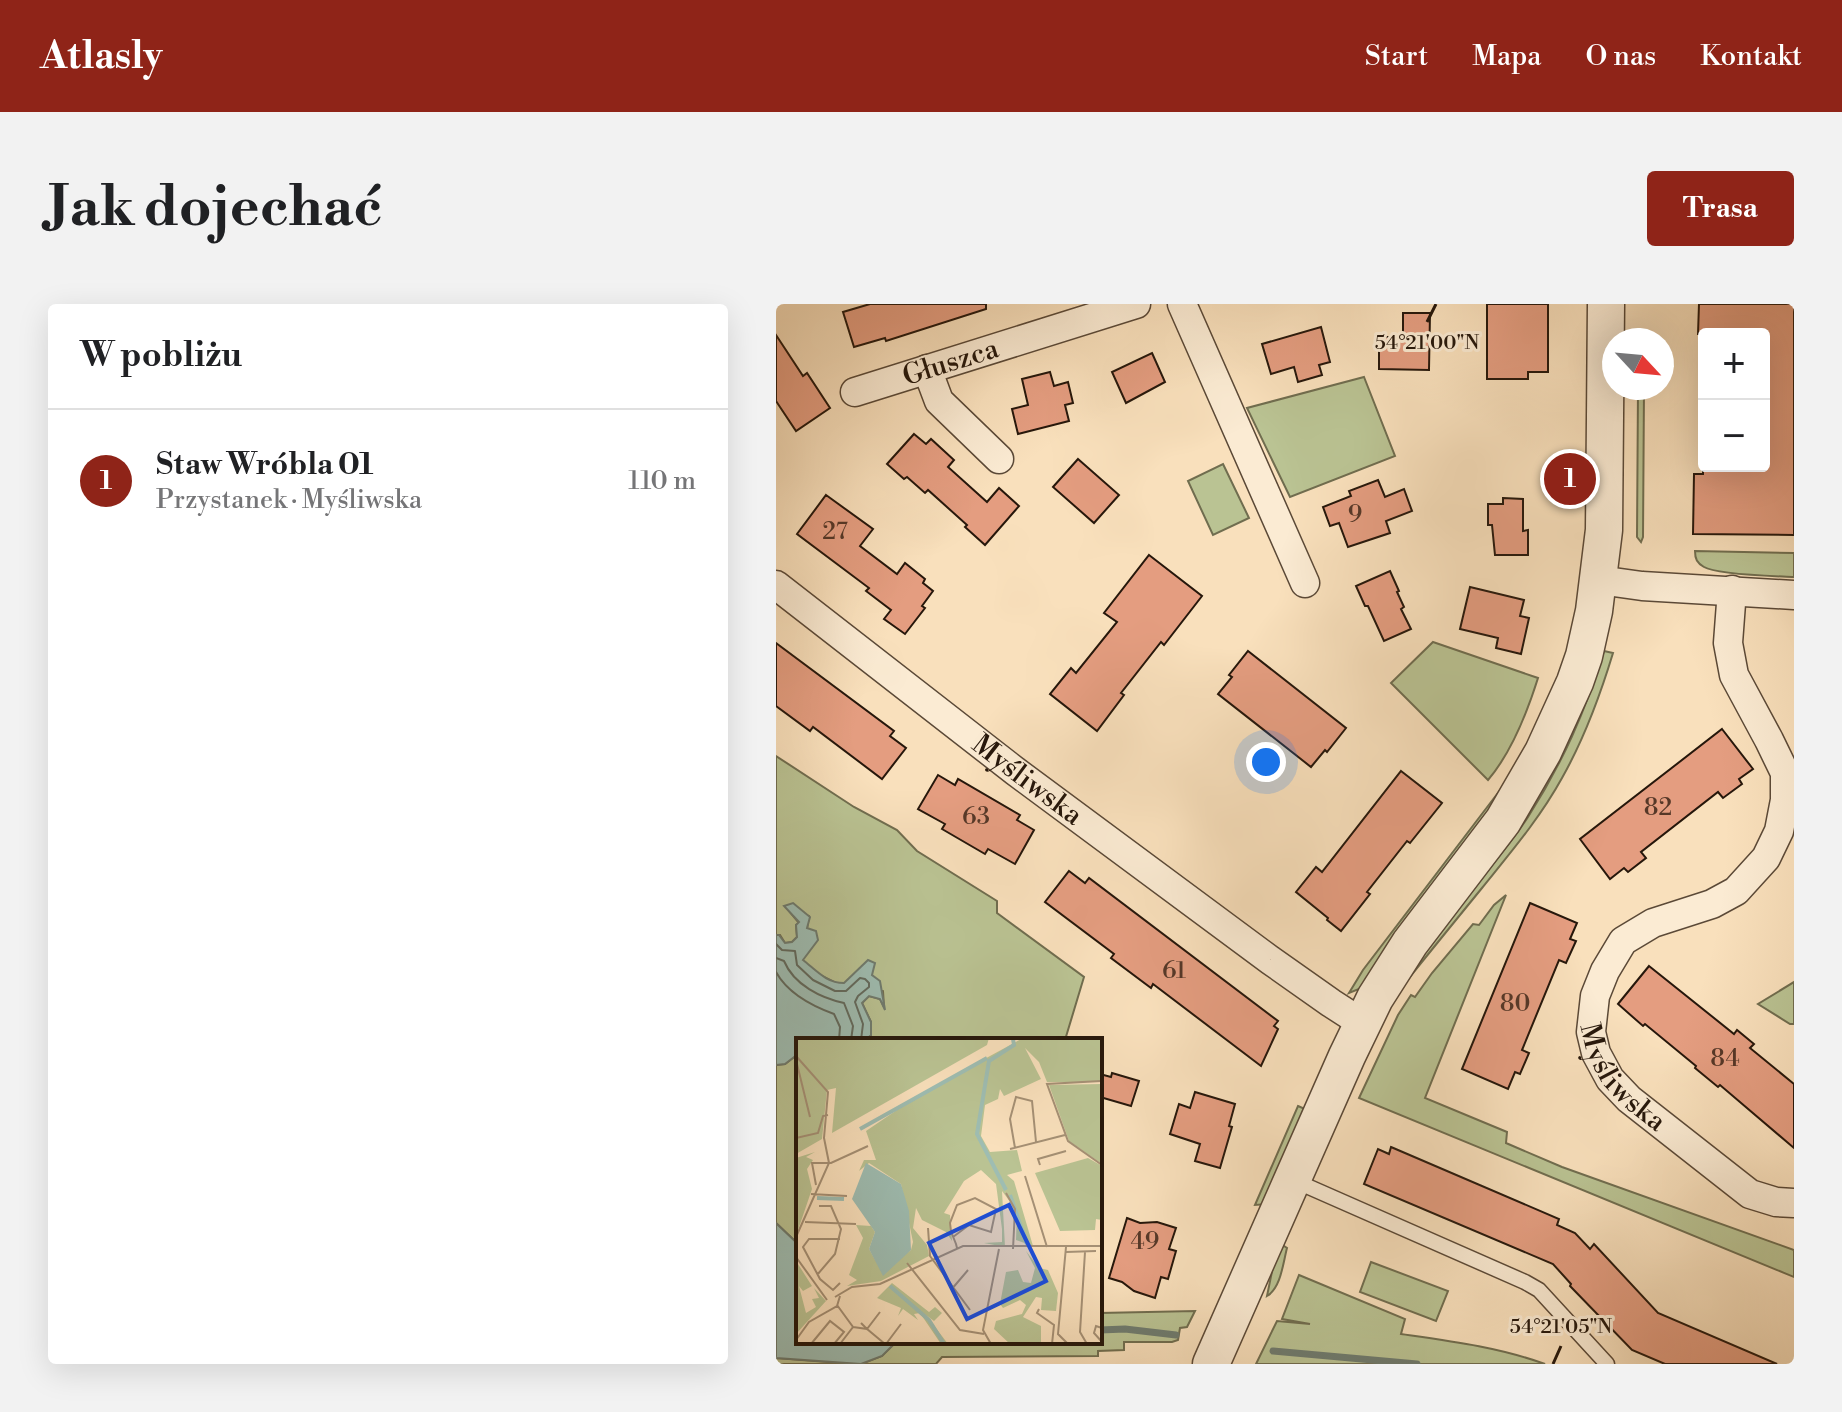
<!DOCTYPE html>
<html lang="pl">
<head>
<meta charset="utf-8">
<style>
  :root { --surface:#fff; --page:#f2f2f2; --text:#202124; --muted:#757577; --line:#e0e0e0; --accent:#8f2418 }
  body { margin:0; font-family:"Libre Bodoni",serif; background:var(--page); color:var(--text) }
  .controls { position:absolute; right:24px; top:24px; display:grid; overflow:hidden; border-radius:8px; box-shadow:0 8px 32px #0002 }
  .controls button { width:72px; height:72px; display:grid; place-items:center; padding:0; border:0; border-bottom:2px solid var(--line); background:var(--surface); color:var(--text); font:40px sans-serif }
  .compass { position:absolute; left:826px; top:24px; width:72px; height:72px; border-radius:50%; background:var(--surface); box-shadow:0 8px 32px #0002; rotate:116deg }
  .you { position:absolute; left:490px; top:458px; width:28px; height:28px; margin:-20px; border:6px solid #fff; border-radius:50%; background:#1a73e8; box-shadow:0 0 0 12px #1a73e833 }
  .badge { display:grid; place-items:center; width:52px; height:52px; border-radius:50%; background:var(--accent); color:#fff; font-size:26px; font-weight:700 }
  .pin { position:absolute; translate:-50% -50%; border:4px solid #fff; box-shadow:0 2px 8px #0006 }
  .list { margin:0; padding:0; list-style:none }
  h2 { display:flex; justify-content:space-between; align-items:center; height:104px; margin:0; padding:0 32px; font-size:34px }
  h2 small { font-size:26px; font-weight:400; color:var(--muted) }
  .list li { display:grid; grid-template-columns:52px 1fr auto; gap:24px; align-items:center; box-sizing:border-box; height:144px; padding:0 32px; border-top:2px solid var(--line) }
  .list b { display:block; font-size:30px; white-space:nowrap }
  .list p { margin:0; font-size:26px; white-space:nowrap; color:var(--muted) }
  .list em { font-size:26px; font-style:normal; color:var(--muted) }
  .map { position:relative; flex:none; width:1018px; height:1060px; overflow:hidden; border-radius:8px }
  header { display:flex; align-items:center; gap:48px; box-sizing:border-box; height:112px; padding:0 40px; background:var(--accent); color:#fff }
  header strong { font-size:38px }
  nav { display:flex; gap:44px; margin-inline-start:auto; font-size:28px }
  .intro { display:flex; align-items:center; justify-content:space-between; box-sizing:border-box; height:192px; padding:0 48px }
  h1 { margin:0; font-size:56px }
  .button { padding:20px 36px; border-radius:8px; background:var(--accent); color:#fff; font-size:28px; font-weight:700 }
  main { display:flex; gap:48px; padding:0 48px }
  aside { flex:1; background:var(--surface); border-radius:8px; box-shadow:0 8px 32px #0002 }
  .map>svg:first-child { display:block }
</style>
</head>
<body>
<header>
<strong>Atlasly</strong>
<nav><a>Start</a><a>Mapa</a><a>O nas</a><a>Kontakt</a></nav>
</header>
<div class="intro"><h1>Jak dojechać</h1><a class="button">Trasa</a></div>
<main>
<aside>
<h2>W pobliżu<small></small></h2>
<ul class="list">
<li><span class="badge">1</span><div><b>Staw Wróbla 01</b><p>Przystanek · Myśliwska</p></div><em>110 m</em></li>
</ul>
</aside>
<div class="map">
<svg width="1018" height="1060" viewBox="0 0 1018 1060">
  <rect width="100%" height="100%" fill="#f9e0bc"/>
  <filter id="stains"><feTurbulence type="fractalNoise" baseFrequency=".0025" numOctaves="4"/><feColorMatrix values="0 0 0 0 .2 0 0 0 0 .09 0 0 0 0 .02 0 0 0 .5 -.17"/></filter>
  <radialGradient id="worn" r=".72"><stop offset=".6" stop-color="#630" stop-opacity="0"/><stop offset="1" stop-color="#630" stop-opacity=".3"/></radialGradient>
  <!-- green -->
  <g fill="#bac393" stroke="#706d4f" stroke-width="2">
    <polygon points="588,73 619,152 514,193 471,104"/>
    <polygon points="862,84 868,84 867,233 865,238 861,233"/>
    <polygon points="447,160 473,214 437,231 412,177"/>
    <path d="M919 247 1018 249V273C1000 272 941 271 928 263 921 259 919 255 919 247Z"/>
    <path d="M657 338 762 374C751 409 736 448 712 476L615 379Z"/>
    <path d="M828 347 837 349C824 392 808 435 786 474 764 514 735 548 706 584 675 622 644 660 613 699 632 672 648 643 669 618 697 583 728 550 752 513 787 458 809 408 828 347Z"/>
    <polygon points="0,452 78,503 121,526 141,547 221,597 221,609 308,673 289,736 90,736 95,731 95,718 86,699 93,692 104,695 108,703 107,687 62,680 42,670 26,656 33,612 9,602 23,619 20,621 21,633 16,638 9,639 4,631 0,631"/>
    <polygon points="731,477 732,482 588,683 573,689 587,666"/>
    <polygon points="730,591 649,794 731,828 730,839 786,863 1018,946 1018,973 583,794 622,711 635,691 639,693 656,669 697,620 703,621 718,601"/>
    <polygon points="1018,678 1018,720 1014,720 982,700"/>
    <polygon points="22,750 22,940 0,919 0,761 9,760"/>
    <polygon points="522,802 529,805 492,900 479,901"/>
    <path d="M508 942 511 944C507 959 505 984 491 992L501 943Z"/>
    <polygon points="595,958 672,987 660,1017 584,988"/>
    <path d="M523 971 629 1015 625 1030C674 1037 722 1043 769 1060H480L501 1017 534 1020 506 1015Z"/>
    <polygon points="419,1007 411,1023 404,1024 402,1036 396,1038 348,1038 348,1046 322,1047 322,1052 166,1053 160,1060 85,1060 106,1052 120,1038 324,1038 324,1009"/>
    <polygon points="0,1054 78,1060 0,1060"/>
  </g>
  <!-- water -->
  <g fill="#9ebdb2" stroke="#6e7b6f" stroke-width="2">
    <path d="M17 599 34 613 31 624 40 627 42 636 27 656C40 666 50 679 68 679L92 656 99 659 96 671 104 677 109 706 104 695 93 692 86 699 95 718V731L90 736H22V750L9 760 0 761V631H3L9 639 16 638 21 633 20 621 23 618 8 602Z"/>
    <polygon points="0,919 22,940 22,1038 120,1038 106,1052 85,1060 0,1054"/>
  </g>
  <g fill="none" stroke-linecap="round" stroke-linejoin="round">
    <!-- shore -->
    <g stroke="#626a5e" stroke-width="2">
      <polyline points="0,640 6,646 19,647 21,661 37,676 59,687 70,687 84,674 89,675 93,679 93,683 82,692 79,698 87,720 85,736"/>
      <path d="M0 654 8 657C18 681 45 694 68 699L77 722 75 736"/>
      <path d="M0 668C12 690 36 702 58 710L64 723 63 736"/>
    </g>
    <!-- stream -->
    <g stroke="#6e7b6f" stroke-width="7">
      <polyline points="324,1026 349,1025 400,1031"/>
      <polyline points="497,1047 641,1060"/>
    </g>
  </g>
  <!-- building -->
  <g fill="#e49d80" stroke="#26170b" stroke-width="2">
    <polygon points="94,0 210,0 210,5 110,37 109,34 78,43 67,8"/>
    <polygon points="711,0 772,0 772,68 752,68 752,75 711,75"/>
    <polygon points="923,0 1018,0 1018,231 917,230 918,170 927,170 927,162 988,162 988,30 922,30"/>
    <polygon points="627,9 654,9 653,66 603,65 603,33 627,33"/>
    <polygon points="545,23 554,58 543,61 546,71 522,78 518,63 495,70 486,40"/>
    <polygon points="0,31 27,72 31,69 54,104 20,127 0,97"/>
    <polygon points="376,49 389,78 350,99 336,68"/>
    <polygon points="274,68 278,82 292,78 297,99 289,101 293,117 242,130 236,105 252,101 246,75"/>
    <polygon points="138,130 150,140 155,135 178,156 172,163 211,198 223,184 243,202 209,241 189,223 191,221 152,186 149,189 131,173 128,175 111,160"/>
    <polygon points="302,155 343,191 318,219 277,183"/>
    <polygon points="602,176 609,193 628,185 636,207 610,217 614,229 572,243 563,219 554,222 547,203 575,192 573,187"/>
    <polygon points="50,191 97,225 84,242 121,270 129,259 149,275 147,279 157,287 146,302 149,304 129,330 108,315 115,306 90,287 93,284 21,230"/>
    <polygon points="727,194 747,195 747,227 752,226 752,251 719,251 716,221 712,221 712,200 727,200"/>
    <polygon points="373,251 426,292 388,341 385,338 345,389 348,391 321,427 274,390 295,364 300,369 341,318 328,309"/>
    <polygon points="614,267 623,287 621,288 628,303 625,305 635,325 608,337 592,302 589,302 580,282"/>
    <polygon points="694,283 748,296 744,312 753,314 745,350 720,344 722,334 684,325"/>
    <polygon points="0,339 118,427 114,432 130,444 106,475 37,423 34,427 0,402"/>
    <polygon points="472,347 570,424 551,448 549,446 535,463 442,390 456,373 453,371"/>
    <polygon points="946,425 977,465 963,475 966,480 947,494 942,488 865,548 870,554 852,568 848,564 834,575 804,535"/>
    <polygon points="625,467 666,499 634,539 631,537 591,588 594,590 565,627 551,616 552,614 520,588 540,563 546,568"/>
    <polygon points="162,471 179,481 182,475 244,511 241,516 258,526 239,560 212,545 209,550 166,525 169,520 142,505"/>
    <polygon points="293,567 309,579 313,574 502,717 498,722 502,725 485,762 377,680 375,684 335,654 338,650 269,598"/>
    <polygon points="754,599 801,619 794,635 800,637 790,659 783,656 746,746 753,749 744,770 739,768 732,785 686,765"/>
    <polygon points="873,662 958,730 961,726 978,740 974,744 1018,780 1018,844 944,781 942,783 919,764 920,762 869,720 867,722 842,700"/>
    <polygon points="336,769 363,777 355,802 324,793 324,770 335,773"/>
    <polygon points="419,788 459,800 453,822 456,823 444,864 419,857 424,840 394,830 403,800 414,804"/>
    <polygon points="615,843 783,915 781,921 799,929 814,945 818,940 882,1009 1001,1060 889,1060 856,1046 794,982 795,980 777,960 588,880 602,845 613,850"/>
    <polygon points="351,914 364,919 381,918 400,924 393,945 400,947 392,975 385,973 379,994 358,987 346,978 333,974"/>
  </g>
  <g fill="none" stroke-linecap="round" stroke-linejoin="round">
    <defs>
      <polyline id="service" points="517,876 749,978 763,986 831,1060"/>
      <g id="minor">
        <polyline points="406,0 529,279"/>
        <polyline points="151,65 163,97 223,155"/>
        <path id="s1" d="M79 88 360 0"/>
        <polyline points="823,276 866,282 1018,291"/>
        <path id="s2" d="M0 281 239 467 494 656 555 699 586 719"/>
        <path id="s3" d="M956 286 952 339 958 371 993 436 1009 469V496L1003 527 990 554 960 587 936 600 877 619 847 637 829 667 819 692 815 728 820 749 834 775 853 795 974 890 1000 898 1018 899"/>
      </g>
      <polyline id="tertiary" points="435,1060 571,752 599,694 634,639 727,517 767,448 799,378 808,352 818,307 828,226 830,0"/>
    </defs>
    <!-- service casing -->
    <use href="#service" stroke="#5b4937" stroke-width="17"/>
    <!-- minor casing -->
    <use href="#minor" stroke="#5b4937" stroke-width="31"/>
    <!-- tertiary casing -->
    <use href="#tertiary" stroke="#5b4937" stroke-width="39"/>
    <!-- service -->
    <use href="#service" stroke="#fbebd3" stroke-width="14"/>
    <!-- minor -->
    <use href="#minor" stroke="#fbebd3" stroke-width="28"/>
    <!-- tertiary -->
    <use href="#tertiary" stroke="#fbebd3" stroke-width="36"/>
  </g>
  <!-- ticks -->
  <path fill="none" stroke="#26170b" stroke-width="3" d="M651 18 660 0M777 1060 785 1042"/>
  <g text-anchor="middle" dominant-baseline="central" stroke-width="6" stroke-linejoin="round" paint-order="stroke">
    <!-- number labels -->
    <g font-size="24" fill="#563828">
      <text x="579" y="211">9</text>
      <text x="59" y="228">27</text>
      <text x="882" y="504">82</text>
      <text x="200" y="513">63</text>
      <text x="398" y="667">61</text>
      <text x="739" y="700">80</text>
      <text x="949" y="755">84</text>
      <text x="369" y="938">49</text>
    </g>
    <!-- street labels -->
    <g font-size="28" fill="#26170b" stroke="#fbebd3">
      <text stroke="none"><textPath href="#s1" startOffset="100">Głuszca</textPath></text>
      <text stroke="none"><textPath href="#s2" startOffset="318">Myśliwska</textPath></text>
      <text stroke="none"><textPath href="#s3" startOffset="608">Myśliwska</textPath></text>
    </g>
  </g>
  <!-- overview -->
  <g transform="translate(20 734)">
    <rect width="306" height="306" fill="#f9e0bc"/>
    <path d="M0 0H193L191 7 36 95 40 50 31 52 26 101 0 116ZM227 0H306V44H251L243 24 229 10 245 41 208 58 204 51 202 61 189 67 185 98 194 114 221 112 226 133 211 137 218 143 237 208 220 202 221 173 206 153 209 209 188 205 206 204V191L200 146 185 132 168 143 148 175 154 177 156 203 150 194 126 182 120 170 117 190 131 207 133 218 85 243 51 248 61 242 53 237 67 200 60 187 75 188 79 194 73 211 86 234 115 212 117 204 105 146 73 125 63 133 68 122H80L70 93 126 55ZM306 46V126L273 103 253 47ZM19 114 10 119 17 122 11 131 16 151 2 192 0 120ZM292 120 306 128V182L300 181 299 192 264 193 239 135ZM230 213 243 230 252 232 262 255 260 273 245 272 246 260 240 259 227 279 245 288V306H214L198 291 200 283 226 276 230 267 224 262 207 270 204 266 210 234 222 232 227 244 235 245 239 230ZM0 223 16 248 7 253 3 248 10 275 20 269 16 261 23 260 18 250 30 263 0 296ZM96 245 133 274 139 269 146 275 138 283 130 277 152 306H145L124 275 118 276 122 282 107 271 102 278 105 270 81 260Z" fill="#bac393"/>
    <path d="M70 125 105 146 113 173 115 212 87 238 73 211 79 194 56 161Z" fill="#9ebdb2"/>
    <path fill="none" stroke="#9ebdb2" stroke-width="4" d="M64 91 191 20M210 152 181 96 193 23 218 7 217 1M214 157 231 206M21 160 48 161M94 248 133 282 148 306"/>
    <path fill="none" stroke="#a59075" stroke-width="2" d="M0 18 32 54 28 100 33 125 0 199M0 22 14 79M305 43 251 46 272 103 306 127M0 100 22 95 27 78 32 77M219 110 214 81 220 59 236 63 240 104M214 111 269 97M244 127 242 121 270 113M229 138 251 209M20 147 16 125H35L72 108M210 155 219 171 217 211M15 156 51 158M9 184 60 186M132 190 134 218 174 272M157 199 173 187 195 194 200 171 179 160 161 167 154 185 155 193 156 196 160 206 161 210M44 201H13L7 209 24 241 37 252 44 245M270 209 262 296 272 306M270 214 300 213M289 214 284 294 291 306M0 219 31 262M111 225 164 292 188 296M21 237 39 216 45 191 35 168H23M155 252 172 232M39 259 56 249 84 246 167 208H306M41 267 57 289 44 306M243 271 241 275 258 287 256 306M65 285 71 291 84 274M57 289 71 291 89 306M306 290 300 288 298 295 306 304M0 302 13 284 41 268 44 258M15 306 34 283 48 294 38 306M90 306 105 286M195 306 187 292 203 211"/>
    <path fill="#1d4ed8" fill-opacity="0.15" stroke="#1d4ed8" stroke-width="4" d="M213 167 250 243 171 281 133 205Z"/>
    <rect width="306" height="306" fill="none" stroke="#26170b" stroke-width="4"/>
  </g>
  <g font-size="20" text-anchor="middle" fill="#26170b" stroke="#fbebd3" stroke-width="6" stroke-linejoin="round" paint-order="stroke">
    <text x="651" y="45">54°21'00"N</text>
    <text x="785" y="1029">54°21'05"N</text>
  </g>
  <rect width="100%" height="100%" filter="url(#stains)"/>
  <rect width="100%" height="100%" fill="url(#worn)"/>
</svg>
<div class="controls">
<button>+</button>
<button>−</button>
</div>
<svg class="compass" viewBox="-18 -18 36 36"><path d="M0-13l5 13h-10z" fill="#e53935"/><path d="M0 13l5-13h-10z" fill="#757577"/></svg>
<div class="you"></div>
<div class="pin badge" style="left:794px;top:175px">1</div>
</div>
</main>
</body>
</html>
